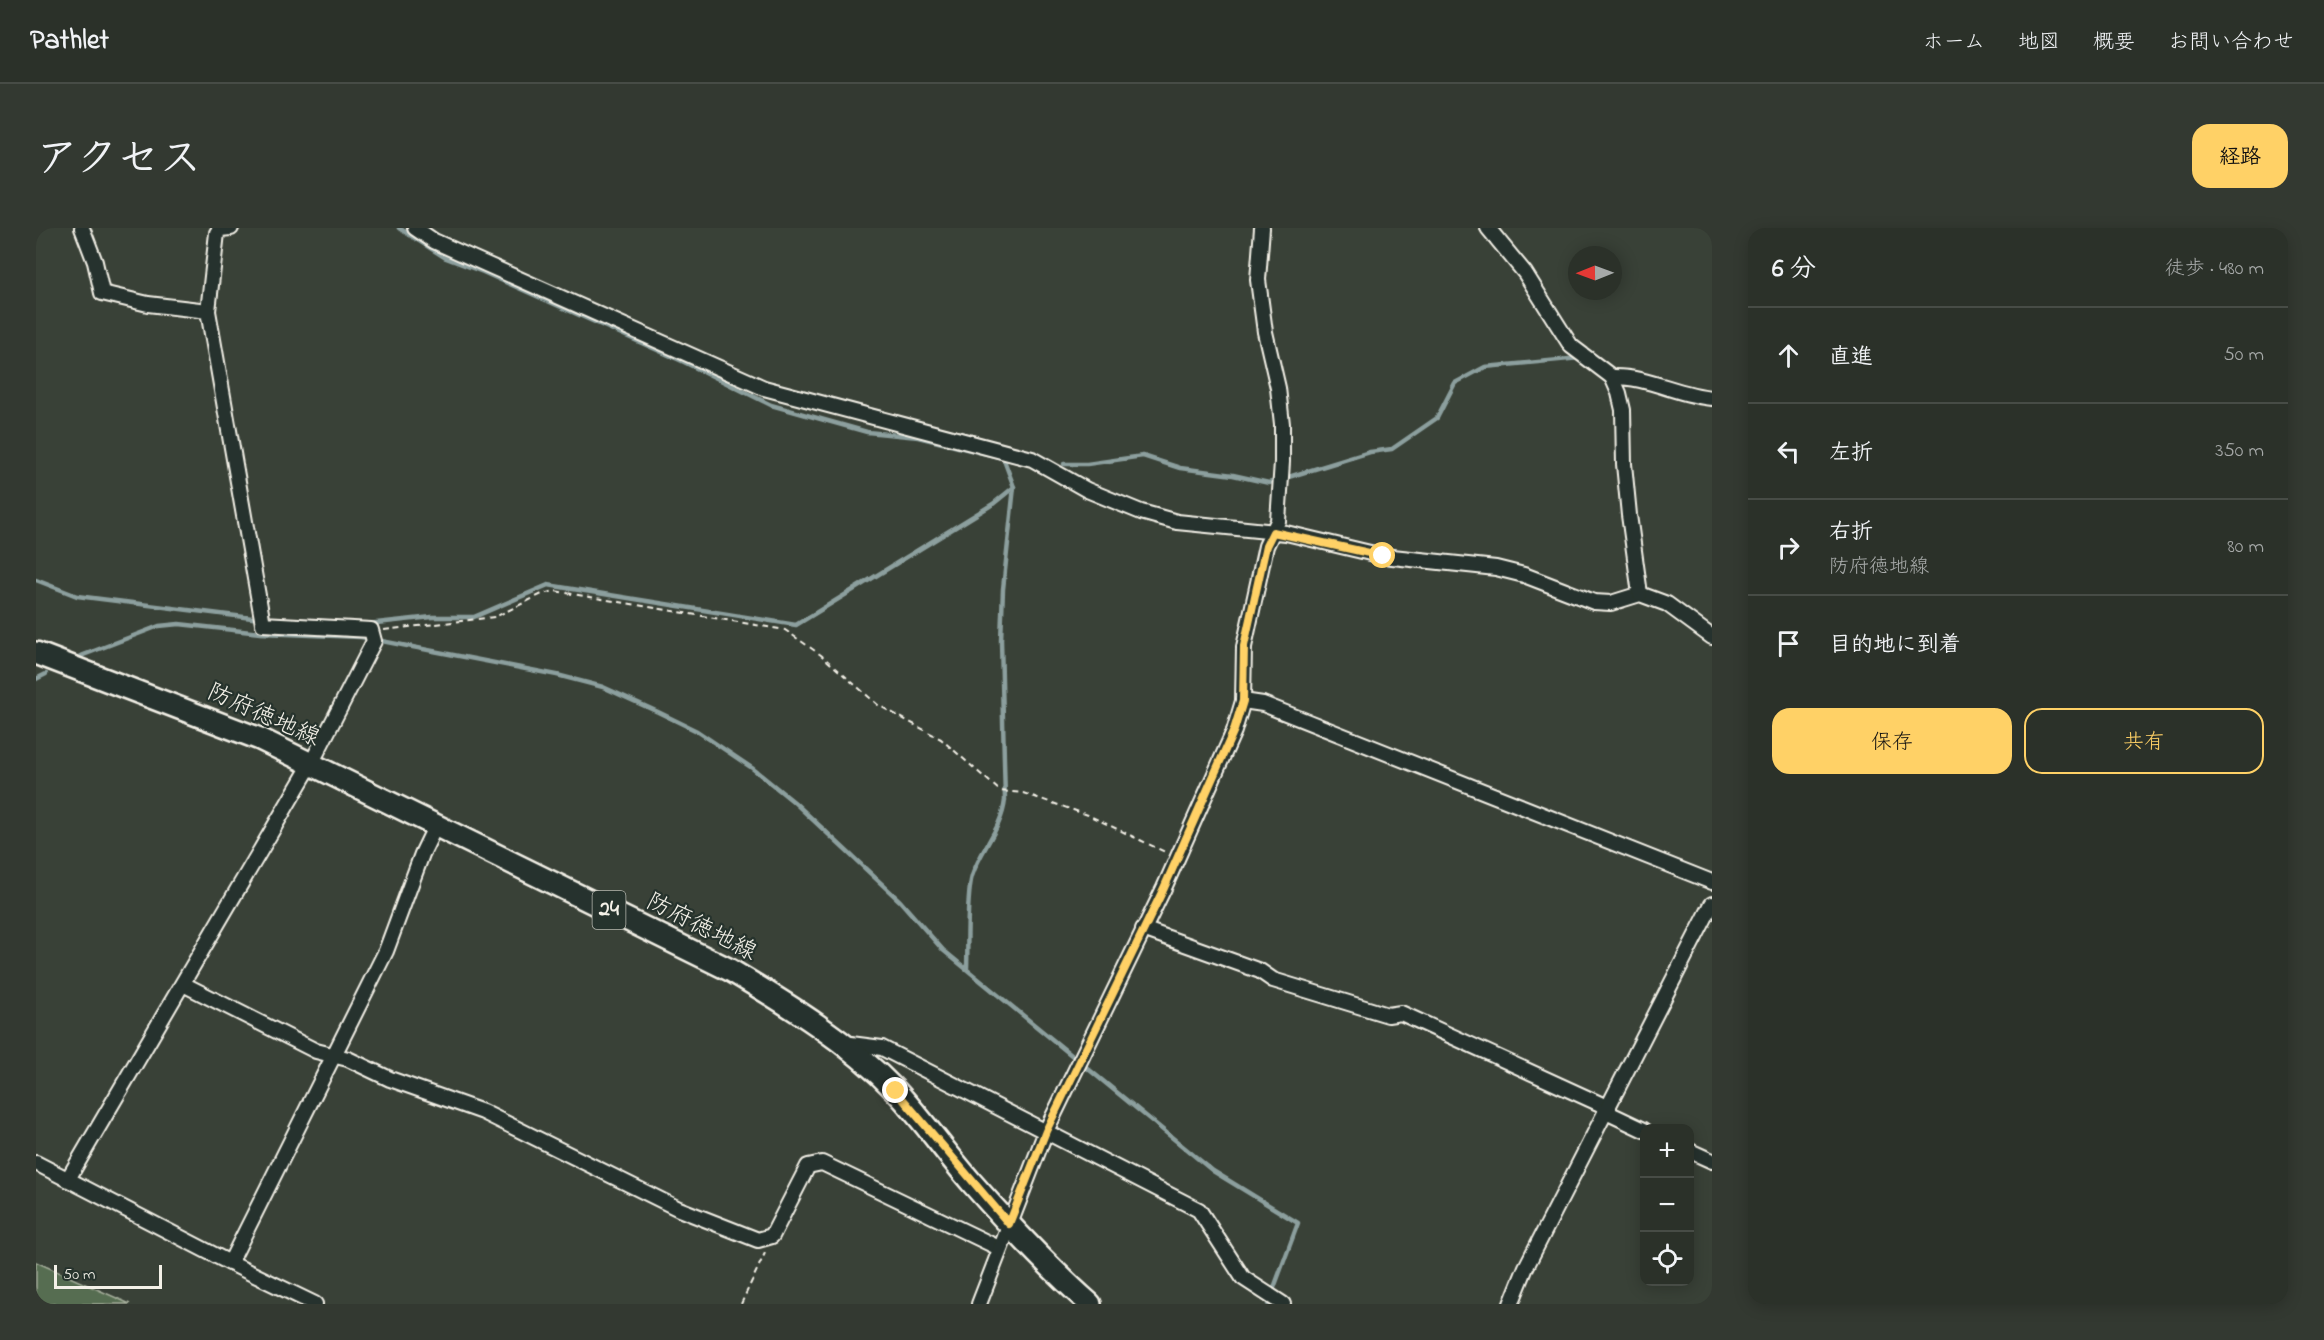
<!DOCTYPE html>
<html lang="ja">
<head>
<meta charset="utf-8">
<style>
  :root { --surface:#2b3129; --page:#333931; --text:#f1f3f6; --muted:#a6a9a8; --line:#474c46; --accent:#ffd166 }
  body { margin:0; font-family:"Indie Flower","Klee One",sans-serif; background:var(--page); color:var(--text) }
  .controls { position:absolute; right:18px; bottom:18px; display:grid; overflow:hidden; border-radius:12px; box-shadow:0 3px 15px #0003 }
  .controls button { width:54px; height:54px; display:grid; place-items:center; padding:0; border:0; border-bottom:2px solid var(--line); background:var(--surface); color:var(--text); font:30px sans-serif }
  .compass { position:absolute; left:1532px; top:18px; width:54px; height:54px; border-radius:50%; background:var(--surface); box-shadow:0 3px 15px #0003; rotate:269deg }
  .scale { position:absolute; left:18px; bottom:15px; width:108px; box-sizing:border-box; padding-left:6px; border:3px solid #f4f1e8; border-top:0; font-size:16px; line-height:21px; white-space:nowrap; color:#f4f1e8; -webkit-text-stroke:4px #26332d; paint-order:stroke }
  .stop { position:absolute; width:18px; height:18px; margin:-14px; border:4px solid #ffd166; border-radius:50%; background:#fff }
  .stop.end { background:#ffd166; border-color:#fff; box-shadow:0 2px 6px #0008 }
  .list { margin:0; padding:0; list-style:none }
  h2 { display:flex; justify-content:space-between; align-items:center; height:78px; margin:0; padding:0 24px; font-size:26px }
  h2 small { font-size:20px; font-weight:400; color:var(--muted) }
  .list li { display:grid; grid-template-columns:39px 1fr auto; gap:18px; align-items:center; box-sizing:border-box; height:96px; padding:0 24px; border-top:2px solid var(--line) }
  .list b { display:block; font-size:22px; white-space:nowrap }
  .list p { margin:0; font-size:20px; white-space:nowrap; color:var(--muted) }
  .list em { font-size:20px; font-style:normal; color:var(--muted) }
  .actions { display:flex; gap:12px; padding:18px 24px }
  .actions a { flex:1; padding:14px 0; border:2px solid var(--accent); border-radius:18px; text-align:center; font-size:21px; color:var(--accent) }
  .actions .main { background:var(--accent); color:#111 }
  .icon { flex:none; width:33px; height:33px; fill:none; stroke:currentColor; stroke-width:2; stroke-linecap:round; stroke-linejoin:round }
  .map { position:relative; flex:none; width:1676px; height:1076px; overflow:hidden; border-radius:18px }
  header { display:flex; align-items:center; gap:36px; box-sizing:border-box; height:84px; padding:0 30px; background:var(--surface); border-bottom:2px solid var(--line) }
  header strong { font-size:28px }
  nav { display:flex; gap:33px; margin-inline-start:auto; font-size:21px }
  .intro { display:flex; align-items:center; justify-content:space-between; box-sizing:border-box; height:144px; padding:0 36px }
  h1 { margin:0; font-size:42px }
  .button { padding:15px 27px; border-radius:18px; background:var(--accent); color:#111; font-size:21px; font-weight:700 }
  main { display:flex; gap:36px; padding:0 36px }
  aside { flex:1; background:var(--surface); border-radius:18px; box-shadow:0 3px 15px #0003 }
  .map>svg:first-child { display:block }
</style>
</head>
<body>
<header>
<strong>Pathlet</strong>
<nav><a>ホーム</a><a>地図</a><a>概要</a><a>お問い合わせ</a></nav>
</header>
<div class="intro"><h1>アクセス</h1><a class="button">経路</a></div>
<main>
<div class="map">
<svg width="1676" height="1076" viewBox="0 0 1676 1076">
  <rect width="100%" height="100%" fill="#394137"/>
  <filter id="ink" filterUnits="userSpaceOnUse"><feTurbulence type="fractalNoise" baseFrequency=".0167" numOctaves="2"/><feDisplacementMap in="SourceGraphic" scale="12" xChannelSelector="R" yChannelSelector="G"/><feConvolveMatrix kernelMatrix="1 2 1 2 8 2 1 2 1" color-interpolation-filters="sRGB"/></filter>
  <g filter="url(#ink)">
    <!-- green -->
    <polygon fill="#576d51" stroke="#a6af9c" stroke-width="1.5" points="0,1034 94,1076 0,1076"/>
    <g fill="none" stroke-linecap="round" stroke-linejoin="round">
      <!-- stream -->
      <g stroke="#8c9f9e" stroke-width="4.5">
        <polyline points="363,0 410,30 447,44 646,133 735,177 831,204 882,209 987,235"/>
        <polyline points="1028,236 1051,236 1107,228 1144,240 1197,247 1233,255 1334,224 1356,221 1401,190 1419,155 1449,139 1544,130"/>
        <polyline points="0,352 41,368 224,391"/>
        <polyline points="331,396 396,389 438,389 512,357 760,397 957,276 978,259"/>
        <polyline points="37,431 123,398 143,396 224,405 325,409 521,447 567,459 622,484 661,503 716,540 758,574 864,673 907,722 1177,943 1262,995 1232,1076"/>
        <polyline points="0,451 10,446"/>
        <path d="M931 740C932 716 930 669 936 648 945 620 966 601 969 572L965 412 967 361 978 259 968 232"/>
      </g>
      <defs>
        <g id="street">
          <polyline points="379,0 398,13 728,160 996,231 1051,262 1105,284 1141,294 1250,305 1347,328 1460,340 1488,347 1558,374 1575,375 1604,366 1631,376 1676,409"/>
          <polyline points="1452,0 1489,45 1535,118 1576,149 1583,165 1587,182 1588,236 1593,287 1604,366"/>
          <polyline points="172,83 181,5 184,1 195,0"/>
          <path d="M1576 149C1611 148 1641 167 1676 170"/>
          <polyline points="1207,473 1227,476 1676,654"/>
          <polyline points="1107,701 1224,743 1237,752 1352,787 1365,785 1573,880"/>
          <polyline points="147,756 280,823 312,831 354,851 447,884 643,981 722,1012 736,1008 772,938 786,935 963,1020"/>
          <polyline points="807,815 846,820 1163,982 1207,1050 1247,1076"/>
          <polyline points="1570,884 1608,902"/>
          <polyline points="1654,923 1676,933"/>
          <polyline points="0,935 194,1035 279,1076"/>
          <polyline points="32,951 275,536 338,413 335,402 227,396 172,83 112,76 66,65 59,34 46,0"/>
          <polyline points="194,1035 350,723 386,626 400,597"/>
          <polyline points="943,1076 1010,903 1128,660 1198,503 1207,473 1208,419 1230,318 1242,293 1246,234 1246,196 1242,160 1229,104 1222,52 1226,0"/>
          <polyline points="1475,1076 1490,1039 1676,676"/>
        </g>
        <path id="primary" d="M0 425 224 511 694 742C753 777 812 813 860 863 887 892 910 925 936 955 973 997 1012 1039 1054 1076"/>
      </defs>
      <!-- street casing -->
      <use href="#street" stroke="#f4f1e8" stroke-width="18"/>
      <!-- primary casing -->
      <use href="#primary" stroke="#f4f1e8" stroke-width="26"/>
      <!-- path -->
      <g stroke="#f4f1e8" stroke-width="2" stroke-dasharray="6 4.5" stroke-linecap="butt">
        <polyline points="348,402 459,389 506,366 519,363 749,402 785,427 842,477 905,511 964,563 987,565 1052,587 1129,624"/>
        <polyline points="705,1076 729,1025"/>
      </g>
      <!-- street -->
      <use href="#street" stroke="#26332d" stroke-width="14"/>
      <!-- primary -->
      <use href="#primary" stroke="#26332d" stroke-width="21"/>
    </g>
  </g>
  <g fill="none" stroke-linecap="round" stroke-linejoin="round" filter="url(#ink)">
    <!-- route -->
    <polyline stroke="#ffd166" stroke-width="8" points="860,863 973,996 1010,903 1128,660 1198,502 1207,473 1208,418 1230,318 1237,304 1347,328"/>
  </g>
  <g text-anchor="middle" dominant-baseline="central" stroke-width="4.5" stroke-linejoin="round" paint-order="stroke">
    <!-- shield labels -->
    <rect fill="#26332d" stroke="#b6b8b0" stroke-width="1.5" x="556.5" y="663" width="33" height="38" rx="4.5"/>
    <g font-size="22" font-weight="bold" fill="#f4f1e8">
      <text x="573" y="682">24</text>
    </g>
    <!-- street labels -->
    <g font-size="24" fill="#f4f1e8" stroke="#26332d">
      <text transform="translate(227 488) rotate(24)">防府徳地線</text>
      <text transform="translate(665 700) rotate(27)">防府徳地線</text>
    </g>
  </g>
</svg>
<div class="controls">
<button>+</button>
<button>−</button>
<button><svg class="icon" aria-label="locate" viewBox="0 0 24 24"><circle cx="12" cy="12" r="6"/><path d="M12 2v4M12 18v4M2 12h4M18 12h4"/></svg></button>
</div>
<svg class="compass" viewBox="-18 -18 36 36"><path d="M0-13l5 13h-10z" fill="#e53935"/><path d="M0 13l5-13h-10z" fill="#a6a9a8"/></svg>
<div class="scale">50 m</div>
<div class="stop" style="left:1347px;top:328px"></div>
<div class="stop end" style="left:860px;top:863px"></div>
</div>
<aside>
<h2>6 分<small>徒歩 · 480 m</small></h2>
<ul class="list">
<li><svg class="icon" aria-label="ahead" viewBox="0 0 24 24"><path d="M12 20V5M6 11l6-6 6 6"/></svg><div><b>直進</b></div><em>50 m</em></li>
<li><svg class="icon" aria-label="left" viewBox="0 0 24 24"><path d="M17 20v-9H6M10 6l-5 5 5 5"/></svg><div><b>左折</b></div><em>350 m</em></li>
<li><svg class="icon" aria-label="right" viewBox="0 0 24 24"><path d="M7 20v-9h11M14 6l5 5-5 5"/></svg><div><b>右折</b><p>防府徳地線</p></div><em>80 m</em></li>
<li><svg class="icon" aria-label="arrive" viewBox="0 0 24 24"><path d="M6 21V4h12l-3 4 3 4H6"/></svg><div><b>目的地に到着</b></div></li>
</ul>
<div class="actions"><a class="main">保存</a><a>共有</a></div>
</aside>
</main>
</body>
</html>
